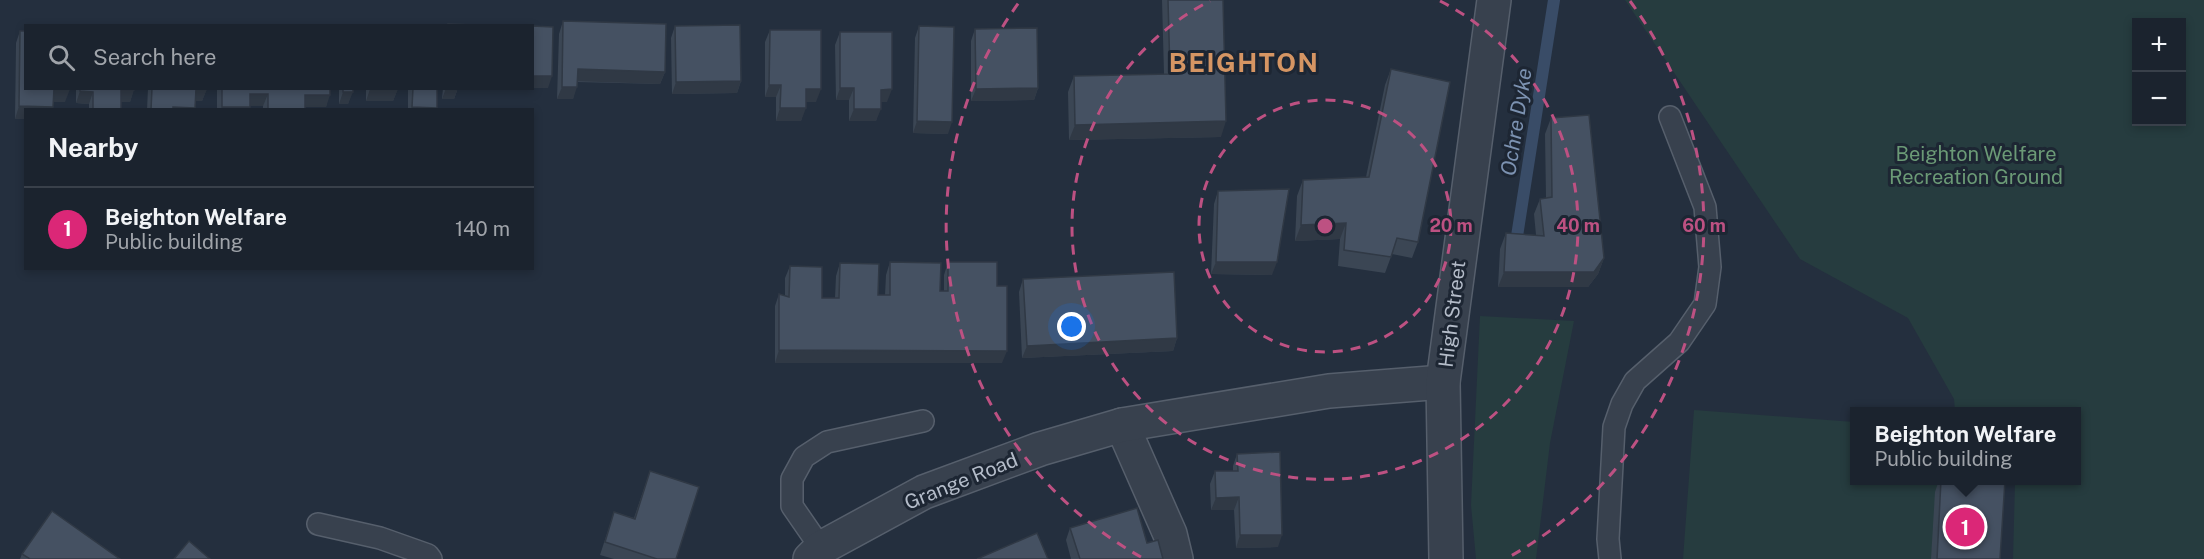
<!DOCTYPE html>
<html lang="en">
<head>
<meta charset="utf-8">
<style>
  :root { --surface:#1b232e; --page:#242b36; --text:#f1f3f6; --muted:#a0a4aa; --line:#39404a; --accent:#db2777 }
  body { margin:0; font-family:"Public Sans",sans-serif; background:var(--page); color:var(--text) }
  .controls { position:absolute; right:18px; top:18px; display:grid; overflow:hidden; border-radius:0px; box-shadow:0 3px 9px #0003 }
  .controls button { width:54px; height:54px; display:grid; place-items:center; padding:0; border:0; border-bottom:2px solid var(--line); background:var(--surface); color:var(--text); font:30px sans-serif }
  .you { position:absolute; left:1072px; top:327px; width:21px; height:21px; margin:-15px; border:4px solid #fff; border-radius:50%; background:#1a73e8; box-shadow:0 0 0 9px #1a73e833 }
  .badge { display:grid; place-items:center; width:39px; height:39px; border-radius:50%; background:var(--accent); color:#fff; font-size:20px; font-weight:700 }
  .pin { position:absolute; translate:-50% -50%; border:3px solid #fff; box-shadow:0 2px 6px #0006 }
  .popup { position:absolute; left:1850px; top:407px; width:231px; height:78px; box-sizing:border-box; display:grid; place-content:center; border-radius:0px; background:var(--surface); filter:drop-shadow(0 2px 4px #0005); font-size:20px; white-space:nowrap; color:var(--muted) }
  .popup b { font-size:22px; color:var(--text) }
  .popup::after { content:''; position:absolute; left:50%; top:100%; margin-left:-12px; border:12px solid transparent; border-top-color:var(--surface) }
  .list { margin:0; padding:0; list-style:none }
  h2 { display:flex; justify-content:space-between; align-items:center; height:78px; margin:0; padding:0 24px; font-size:26px }
  h2 small { font-size:20px; font-weight:400; color:var(--muted) }
  .list li { display:grid; grid-template-columns:39px 1fr auto; gap:18px; align-items:center; box-sizing:border-box; height:84px; padding:0 24px; border-top:2px solid var(--line) }
  .list b { display:block; font-size:22px; white-space:nowrap }
  .list p { margin:0; font-size:20px; white-space:nowrap; color:var(--muted) }
  .list em { font-size:20px; font-style:normal; color:var(--muted) }
  .icon { flex:none; width:33px; height:33px; fill:none; stroke:currentColor; stroke-width:2; stroke-linecap:round; stroke-linejoin:round }
  .map { position:relative; flex:none; width:2204px; height:559px; overflow:hidden }
  .search { position:absolute; background:var(--surface); box-shadow:0 3px 9px #0003; left:24px; top:24px; width:510px; height:66px; display:flex; align-items:center; gap:15px; box-sizing:border-box; padding:0 21px; border-radius:0px; color:var(--muted); font-size:22px }
  .panel { position:absolute; background:var(--surface); box-shadow:0 3px 9px #0003; left:24px; top:108px; width:510px; height:162px; border-radius:0px }
  .map>svg:first-child { display:block }
</style>
</head>
<body>
<div class="map">
<svg width="2204" height="559" viewBox="0 0 2204 559">
  <rect width="100%" height="100%" fill="#242f3e"/>
  <!-- green -->
  <g fill="#263c3f" fill-rule="evenodd">
    <path d="M1625 0H2204V559H2013L2015 482 2010 481 2076 480V412L1955 411 1954 399 1908 318 1800 259ZM2136 22H2182V122H2136Z"/>
    <polygon points="1480,316 1574,321 1550,443 1536,559 1476,559 1471,505"/>
    <polygon points="1694,410 1854,422 1854,480 1940,481 1934,559 1683,559"/>
  </g>
  <g fill="none" stroke-linecap="round" stroke-linejoin="round">
    <!-- stream -->
    <polyline stroke="#394c67" stroke-width="12" points="1515,249 1554,0"/>
    <defs>
      <g id="service">
        <polyline points="318,524 380,538 428,555 431,559"/>
        <polyline points="821,548 792,506 792,479 804,457 827,442 923,421"/>
        <polyline points="1610,559 1608,539 1614,427 1622,404 1635,381 1679,342 1705,304 1710,267 1705,207 1670,117"/>
      </g>
      <g id="minor">
        <polyline points="1122,425 1170,534 1176,559"/>
        <polyline points="810,559 821,548 924,492 1040,449 1122,425 1329,391 1443,382"/>
      </g>
      <polyline id="tertiary" points="1446,559 1443,382 1494,0"/>
    </defs>
    <!-- service casing -->
    <use href="#service" stroke="#565f6c" stroke-width="24"/>
    <!-- minor casing -->
    <use href="#minor" stroke="#565f6c" stroke-width="36"/>
    <!-- tertiary casing -->
    <use href="#tertiary" stroke="#565f6c" stroke-width="36"/>
    <!-- service -->
    <use href="#service" stroke="#38414e" stroke-width="21"/>
    <!-- minor -->
    <use href="#minor" stroke="#38414e" stroke-width="33"/>
    <!-- tertiary -->
    <use href="#tertiary" stroke="#38414e" stroke-width="33"/>
  </g>
  <!-- wall -->
  <g fill="#3b4654">
    <polygon points="1162,0 1223,0 1221,137 1069,140 1068,92 1074,76 1164,74"/>
    <polygon points="563,21 665,72 660,84 577,82 573,99 557,99 559,34"/>
    <polygon points="675,26 741,81 737,93 672,94 671,38"/>
    <polygon points="919,26 948,134 913,133 915,38"/>
    <polygon points="975,29 1038,88 1034,100 971,101 971,41"/>
    <polygon points="770,30 816,102 806,102 801,121 776,121 776,97 765,97 765,42"/>
    <polygon points="20,31 65,102 53,102 26,110 26,119 15,119 16,43"/>
    <polygon points="840,32 887,102 881,102 876,121 849,121 849,100 836,100 835,45"/>
    <polygon points="1391,69 1418,242 1412,258 1392,254 1385,273 1338,266 1340,239 1295,241 1297,196 1303,180 1366,177 1385,85"/>
    <polygon points="76,88 134,88 130,102 121,102 121,110 89,110 89,104 76,103"/>
    <polygon points="148,88 207,88 202,101 195,101 195,110 147,110"/>
    <polygon points="217,88 330,88 326,107 305,107 305,110 263,110 263,106 250,106 249,110 217,110"/>
    <polygon points="339,88 353,88 348,104 339,104"/>
    <polygon points="366,88 398,88 393,101 366,101"/>
    <polygon points="408,88 437,88 436,110 408,110"/>
    <polygon points="443,88 458,88 454,99 442,99"/>
    <polygon points="1551,118 1604,258 1598,274 1588,287 1498,287 1500,249 1506,233 1536,235 1534,214 1540,199 1546,198 1545,134"/>
    <polygon points="1218,191 1272,275 1211,274 1214,204"/>
    <polygon points="890,262 940,291 944,291 944,275 948,262 997,286 1002,363 775,363 775,306 779,294 785,296 785,278 790,266 822,298 835,298 836,276 840,263 878,295 885,295 886,275"/>
    <polygon points="1023,279 1177,338 1173,351 1022,358 1019,292"/>
    <polygon points="1237,454 1278,547 1236,548 1234,510 1211,510 1210,484 1215,471 1233,471 1233,466"/>
    <polygon points="650,471 676,559 614,559 600,555 614,512 634,518"/>
    <polygon points="1939,480 2005,480 2000,559 1931,559 1935,492"/>
    <polygon points="1070,528 1147,543 1163,559 1071,559 1066,540"/>
    <polygon points="22,554 120,559 20,559"/>
  </g>
  <!-- shaded-wall -->
  <g fill="#303945">
    <polygon points="578,69 665,72 660,84 573,81"/>
    <polygon points="532,76 552,76 548,88 532,88"/>
    <polygon points="741,81 737,93 672,94 676,82"/>
    <polygon points="769,85 781,85 776,97 765,97"/>
    <polygon points="562,87 577,87 573,99 557,99"/>
    <polygon points="446,88 458,88 454,99 442,99"/>
    <polygon points="840,88 854,88 849,100 836,100"/>
    <polygon points="1038,88 1034,100 971,101 976,89"/>
    <polygon points="54,89 70,89 65,102 49,102"/>
    <polygon points="196,89 207,89 202,101 191,101"/>
    <polygon points="370,89 398,89 393,101 366,101"/>
    <polygon points="806,89 821,89 816,102 801,102"/>
    <polygon points="892,89 887,102 876,102 881,90"/>
    <polygon points="121,90 134,90 130,102 117,102"/>
    <polygon points="80,91 93,92 89,104 76,103"/>
    <polygon points="343,92 353,92 348,104 339,104"/>
    <polygon points="250,94 268,94 263,106 245,106"/>
    <polygon points="305,95 330,95 326,107 301,107"/>
    <polygon points="19,106 53,107 52,110 26,110 26,119 15,119"/>
    <polygon points="173,107 195,108 195,110 172,110"/>
    <polygon points="222,107 250,107 249,110 221,110"/>
    <polygon points="412,107 437,108 436,110 411,110"/>
    <polygon points="780,108 806,108 801,121 776,121"/>
    <polygon points="854,109 881,109 876,121 849,121"/>
    <polygon points="917,121 952,122 948,134 913,133"/>
    <polygon points="1226,121 1221,137 1069,140 1075,125"/>
    <polygon points="1346,223 1340,239 1295,241 1301,225"/>
    <polygon points="1604,258 1598,274 1588,287 1498,287 1504,272"/>
    <polygon points="1216,262 1277,262 1272,275 1211,274"/>
    <polygon points="1177,338 1173,351 1022,358 1027,346"/>
    <polygon points="779,350 1007,351 1002,363 775,363"/>
    <polygon points="1239,497 1234,510 1211,510 1216,498"/>
    <polygon points="1240,535 1282,535 1278,547 1236,548"/>
  </g>
  <!-- building -->
  <g fill="#455162" stroke="#303945" stroke-width="1.5">
    <polygon points="1168,0 1223,0 1226,121 1075,125 1074,76 1170,74"/>
    <polygon points="563,21 666,24 665,72 578,69 577,87 562,87"/>
    <polygon points="448,24 503,26 448,26"/>
    <polygon points="740,25 741,81 676,82 675,26"/>
    <polygon points="532,26 553,27 552,76 532,76"/>
    <polygon points="919,26 954,27 952,122 917,121"/>
    <polygon points="1037,28 1038,88 976,89 975,29"/>
    <polygon points="770,30 821,30 821,89 806,89 806,108 780,108 781,85 769,85"/>
    <polygon points="20,31 26,31 26,88 70,88 70,89 54,89 53,107 19,106"/>
    <polygon points="840,32 892,32 892,89 881,90 881,109 854,109 854,88 840,88"/>
    <polygon points="1391,69 1450,82 1418,242 1397,238 1391,257 1344,250 1346,223 1301,225 1303,180 1369,177"/>
    <polygon points="80,88 134,88 134,90 121,90 121,110 93,110 93,92 80,91"/>
    <polygon points="152,88 207,88 207,89 196,89 195,108 173,107 173,110 151,110"/>
    <polygon points="222,88 330,88 330,95 305,95 305,110 268,110 268,94 250,94 250,107 222,107"/>
    <rect x="343" y="88" width="10" height="4"/>
    <polygon points="413,88 437,88 437,108 412,107"/>
    <polygon points="1589,115 1604,258 1594,272 1504,272 1506,233 1544,236 1540,199 1552,197 1551,118"/>
    <polygon points="1289,189 1277,262 1216,262 1218,191"/>
    <polygon points="890,262 941,263 940,291 948,291 948,262 997,262 997,286 1007,286 1007,351 779,350 779,294 789,297 790,266 822,267 822,298 839,298 840,263 879,264 878,295 890,295"/>
    <polygon points="1174,272 1177,338 1027,346 1023,279"/>
    <polygon points="1280,452 1282,535 1240,535 1239,497 1216,498 1215,471 1238,471 1237,454"/>
    <polygon points="650,471 699,487 676,559 657,559 605,542 614,512 635,519"/>
    <polygon points="1941,480 2005,480 2000,559 1937,559"/>
    <polygon points="1137,508 1147,543 1158,540 1163,559 1080,559 1070,528"/>
    <polygon points="52,511 120,559 30,559 22,554"/>
    <polygon points="1037,533 1048,559 977,559"/>
    <polygon points="189,541 210,559 174,559"/>
  </g>
  <!-- distance rings -->
  <g fill="none" stroke="#bd5182" stroke-width="3" stroke-dasharray="10 8">
    <circle cx="1325" cy="226" r="126"/>
    <path d="M1440 1A253 253 0 1 1 1210 1"/>
    <path d="M1141 557A379 379 0 0 1 1020 1M1630 1A379 379 0 0 1 1509 557"/>
  </g>
  <g text-anchor="middle" dominant-baseline="central" stroke-width="6" stroke-linejoin="round" paint-order="stroke">
    <!-- park labels -->
    <g font-size="20" fill="#6b9a76" stroke="#1d2633">
      <text x="1976" y="154">Beighton Welfare<tspan x="1976" dy="23">Recreation Ground</tspan></text>
    </g>
    <!-- street labels -->
    <g font-size="20" fill="#b4bcc9" stroke="#1d2633">
      <text transform="translate(1452 314) rotate(-83)">High Street</text>
      <text transform="translate(961 481) rotate(-22)">Grange Road</text>
    </g>
    <!-- water labels -->
    <g font-size="21" font-style="italic" fill="#7c92b1" stroke="#1d2633">
      <text transform="translate(1516 122) rotate(-81)">Ochre Dyke</text>
    </g>
    <!-- district labels -->
    <g font-size="26" font-weight="bold" letter-spacing="1.5" fill="#d59563" stroke="#1d2633">
      <text x="1244" y="62">BEIGHTON</text>
    </g>
  </g>
  <circle cx="1325" cy="226" r="9" fill="#bd5182" stroke="#1d2633" stroke-width="3"/>
  <g font-size="18" text-anchor="middle" font-weight="bold" fill="#bd5182" stroke="#1d2633" stroke-width="6" stroke-linejoin="round" paint-order="stroke">
    <text x="1451" y="232">20 m</text>
    <text x="1578" y="232">40 m</text>
    <text x="1704" y="232">60 m</text>
  </g>
</svg>
<div class="controls">
<button>+</button>
<button>−</button>
</div>
<div class="you"></div>
<div class="pin badge" style="left:1965px;top:527px">1</div>
<div class="popup"><b>Beighton Welfare</b>Public building</div>
<div class="search"><svg class="icon" aria-label="search" viewBox="0 0 24 24"><circle cx="10" cy="10" r="6"/><path d="M15 15l6 6"/></svg>Search here</div>
<section class="panel">
<h2>Nearby<small></small></h2>
<ul class="list">
<li><span class="badge">1</span><div><b>Beighton Welfare</b><p>Public building</p></div><em>140 m</em></li>
</ul>
</section>
</div>
</body>
</html>
